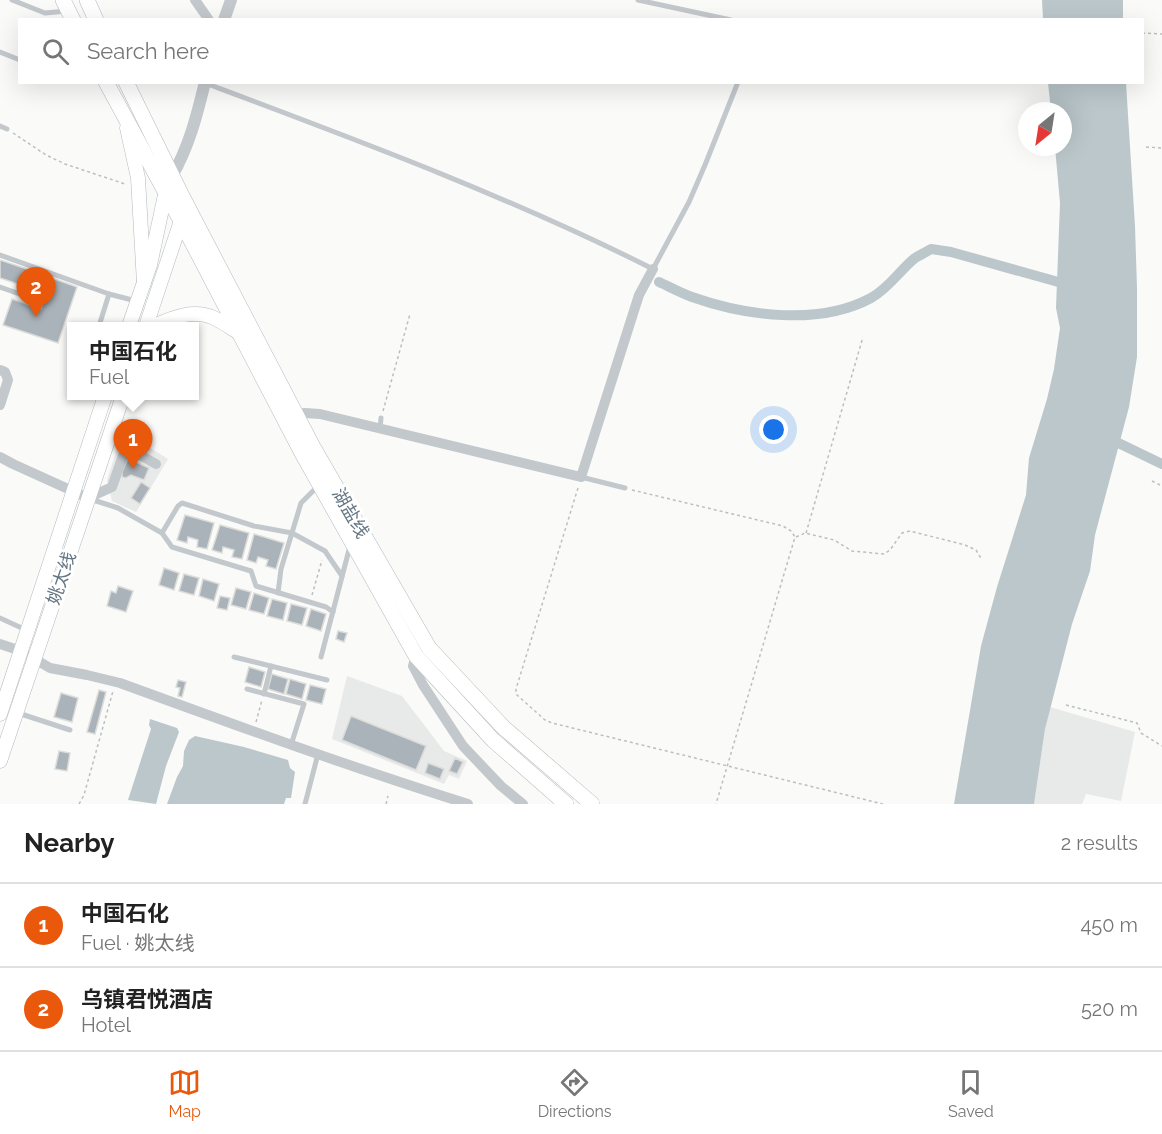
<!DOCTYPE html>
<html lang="en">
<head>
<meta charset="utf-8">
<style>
  :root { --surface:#fff; --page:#f6f6f6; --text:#222; --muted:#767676; --line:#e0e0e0; --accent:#ea580c }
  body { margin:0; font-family:Raleway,"Noto Sans SC",sans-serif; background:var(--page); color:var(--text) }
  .compass { position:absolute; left:1018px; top:102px; width:54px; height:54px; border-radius:50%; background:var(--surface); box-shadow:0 6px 24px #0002; rotate:210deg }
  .you { position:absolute; left:774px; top:430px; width:21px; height:21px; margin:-15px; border:4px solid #fff; border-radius:50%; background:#1a73e8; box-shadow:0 0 0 9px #1a73e833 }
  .badge { display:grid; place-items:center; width:39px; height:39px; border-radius:50%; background:var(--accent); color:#fff; font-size:20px; font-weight:700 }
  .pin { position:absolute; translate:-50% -50px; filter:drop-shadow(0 2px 3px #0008) }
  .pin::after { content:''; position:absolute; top:32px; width:21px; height:18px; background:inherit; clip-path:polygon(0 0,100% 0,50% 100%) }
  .popup { position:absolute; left:67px; top:322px; width:132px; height:78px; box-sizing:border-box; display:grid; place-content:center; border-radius:0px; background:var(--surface); filter:drop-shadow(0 2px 4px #0005); font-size:20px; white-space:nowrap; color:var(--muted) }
  .popup b { font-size:22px; color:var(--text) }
  .popup::after { content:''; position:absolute; left:50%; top:100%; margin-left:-12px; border:12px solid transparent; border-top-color:var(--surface) }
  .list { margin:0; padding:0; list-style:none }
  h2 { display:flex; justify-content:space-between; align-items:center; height:78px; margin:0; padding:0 24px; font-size:26px }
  h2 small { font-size:20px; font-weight:400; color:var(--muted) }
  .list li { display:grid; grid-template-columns:39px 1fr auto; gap:18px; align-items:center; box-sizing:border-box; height:84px; padding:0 24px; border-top:2px solid var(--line) }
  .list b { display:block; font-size:22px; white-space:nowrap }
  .list p { margin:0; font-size:20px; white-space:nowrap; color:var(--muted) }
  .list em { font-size:20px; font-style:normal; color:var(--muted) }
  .icon { flex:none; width:33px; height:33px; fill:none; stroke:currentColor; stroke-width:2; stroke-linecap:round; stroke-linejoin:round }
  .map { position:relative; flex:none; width:1162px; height:804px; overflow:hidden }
  .search { position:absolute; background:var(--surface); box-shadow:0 6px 24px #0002; left:18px; right:18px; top:18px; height:66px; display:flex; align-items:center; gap:15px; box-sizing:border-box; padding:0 21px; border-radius:0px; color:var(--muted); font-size:22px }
  .sheet { height:246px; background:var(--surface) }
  nav { display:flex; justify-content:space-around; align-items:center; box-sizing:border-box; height:84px; border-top:2px solid var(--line); background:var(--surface); font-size:16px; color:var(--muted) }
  nav a { display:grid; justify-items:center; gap:3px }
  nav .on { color:var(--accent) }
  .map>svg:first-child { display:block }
</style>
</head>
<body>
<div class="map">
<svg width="1162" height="804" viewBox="0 0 1162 804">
  <rect width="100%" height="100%" fill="#fafaf8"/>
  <!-- built -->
  <g fill="#e8e9e9">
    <polygon points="123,431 168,459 136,512 112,501 107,480"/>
    <polygon points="347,676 402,696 444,751 467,761 459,779 449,775 444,784 332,739"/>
    <polygon points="1050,707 1135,732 1121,801 1086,794 1082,804 1034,804 1045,729"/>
  </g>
  <!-- water -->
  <g fill="#bbc7cb">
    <polygon points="1042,0 1123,0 1123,19 1043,19"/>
    <polygon points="1048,83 1126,83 1135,226 1137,288 1137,357 1129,407 1095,535 1090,571 1072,624 1045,729 1034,804 954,804 981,646 997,587 1026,495 1029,458 1047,399 1054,369 1060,328 1056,308 1060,203 1055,147 1063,147 1063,111 1051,111"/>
    <polygon points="150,719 177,728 179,732 166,766 156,804 128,800 151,729 149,725"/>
    <polygon points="195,736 244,747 288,760 290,768 295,772 291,798 286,798 284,804 167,804 177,777 183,766 184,751 189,740"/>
  </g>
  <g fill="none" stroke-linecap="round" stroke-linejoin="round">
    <!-- canal -->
    <g stroke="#bbc7cb" stroke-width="10">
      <path d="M659 282C670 287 681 293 692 297 746 316 819 326 871 298 889 288 900 270 915 258 920 255 926 252 931 249L951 252 1069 285"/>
      <polyline points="1108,438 1162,464"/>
    </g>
  </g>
  <!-- building -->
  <g fill="#aab3b9" stroke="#dcdcda" stroke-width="1.5">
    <polygon points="0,260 30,270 24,286 0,278"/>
    <polygon points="52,278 77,287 58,343 3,325 12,299 41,309"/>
    <polygon points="131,455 134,457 136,462 149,468 144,480 131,475 126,478 122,477 122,472 128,458"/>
    <polygon points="141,482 150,488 140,504 131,498"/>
    <polygon points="185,515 214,523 207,549 197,547 198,540 188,537 187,543 177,540"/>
    <polygon points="220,525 249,533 242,559 232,557 234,550 223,547 222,553 212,550"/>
    <polygon points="254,534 284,543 276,569 266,566 268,560 258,557 256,563 247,560"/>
    <polygon points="164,568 179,573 174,590 159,585"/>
    <polygon points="184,574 199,578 194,595 179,591"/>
    <polygon points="203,579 219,584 214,601 199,596"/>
    <polygon points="118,586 133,591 126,612 107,606 111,591 116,593"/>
    <polygon points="236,588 251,592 246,609 231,605"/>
    <polygon points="254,593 269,598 264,614 249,610"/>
    <polygon points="220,596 230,598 227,610 217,608"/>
    <polygon points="272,599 287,603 283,620 267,616"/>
    <polygon points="291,604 307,608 302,625 287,621"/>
    <polygon points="311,609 326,614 321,631 306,626"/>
    <polygon points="338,631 347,633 344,642 336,639"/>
    <polygon points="249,667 265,672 261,687 245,682"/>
    <polygon points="272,674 288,679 284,694 268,689"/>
    <polygon points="290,679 306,684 302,699 286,694"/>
    <polygon points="178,680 186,682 182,697 178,696 180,688 176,687"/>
    <polygon points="310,685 326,689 322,704 306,700"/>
    <polygon points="99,690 106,692 95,734 87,732"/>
    <polygon points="61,693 78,698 72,722 54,717"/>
    <polygon points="351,716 426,746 416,770 342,740"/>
    <polygon points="59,751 70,753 67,771 55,769"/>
    <polygon points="455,758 463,762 457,774 449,771"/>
    <polygon points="428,763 444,769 440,779 425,773"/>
  </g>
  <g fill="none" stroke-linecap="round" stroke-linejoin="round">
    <defs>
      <g id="secondary">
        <polyline points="127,128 138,178 144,283"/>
        <polyline points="129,326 150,265 165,195"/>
        <polyline points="146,326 181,221"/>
        <path d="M154 326C173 317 194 309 214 318 223 322 231 328 239 333"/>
        <polyline points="0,714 105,396"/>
        <polyline points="0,761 123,396"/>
      </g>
      <g id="primary">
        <polyline points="63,0 73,20"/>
        <polyline points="87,0 96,20"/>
        <polyline points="106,82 181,221 302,453 416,656 493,740 566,804"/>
        <polyline points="126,82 183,198 313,447 429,648 503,727 592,804"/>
      </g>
    </defs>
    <!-- secondary casing -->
    <use href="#secondary" stroke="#b3babf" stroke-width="15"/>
    <!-- primary casing -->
    <use href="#primary" stroke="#b5babe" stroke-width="16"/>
    <!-- path -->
    <g stroke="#bbbfc2" stroke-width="1.5" stroke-dasharray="3 3" stroke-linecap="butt">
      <polyline points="1142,33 1162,34"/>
      <polyline points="13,133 46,155 65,164 125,184"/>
      <polyline points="1146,147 1162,148"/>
      <polyline points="383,411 410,314"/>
      <polyline points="1152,481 1162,486"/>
      <polyline points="578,488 516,689 516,694 545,720 552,723 883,804"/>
      <polyline points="632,490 783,526 791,531 795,537 716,804"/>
      <polyline points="806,533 863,337"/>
      <polyline points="796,537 805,533 834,540 852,551 884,554 890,550 902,533 910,531 965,545 976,550 982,560"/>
      <polyline points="312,595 322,560"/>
      <polyline points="1066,705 1137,723 1141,733 1162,746"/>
      <polyline points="256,722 262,700"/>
      <polyline points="79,804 84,795 113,691"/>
      <polyline points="386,804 388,796"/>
    </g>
    <!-- service -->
    <g stroke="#c3c8cc" stroke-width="5">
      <polyline points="12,0 45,13 67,11"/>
      <polyline points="638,0 731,20"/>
      <polyline points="0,52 20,60"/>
      <path d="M205 83C357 140 508 196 653 269L689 202 705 165 738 82"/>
      <polyline points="0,126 7,129"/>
      <polyline points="0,255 109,294 136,301"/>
      <polyline points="0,287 37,300 46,272"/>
      <polyline points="99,326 109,294"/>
      <polyline points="380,429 381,418"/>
      <polyline points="581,477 625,488"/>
      <polyline points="90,499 118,508 162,533 172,547 251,571 256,586 326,607 333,612"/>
      <polyline points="162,533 178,506 182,503 254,526 292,533 325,551 342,576"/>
      <polyline points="278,593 281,569 301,503 319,485"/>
      <polyline points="0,618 26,630"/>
      <polyline points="234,657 327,680"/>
      <polyline points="321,657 350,546"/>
      <polyline points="247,689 304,704 291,745"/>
      <polyline points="264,694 271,666"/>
      <polyline points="18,713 70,730"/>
      <polyline points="305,804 318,754"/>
    </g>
    <!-- minor -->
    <g stroke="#c3c8cc" stroke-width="10">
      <polyline points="195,0 209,20"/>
      <polyline points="0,370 5,372 8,380 0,405"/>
      <polyline points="296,414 305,413 320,414 581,477 639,295 653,269"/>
      <polyline points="126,447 156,464"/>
      <polyline points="0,457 13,464 88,498 112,487 126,447 112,427"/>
      <path d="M0 644 21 651 50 668 87 675 120 683C235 725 350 767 468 804"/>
      <polyline points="416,656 413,666 423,685 463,746 501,786 523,804"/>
    </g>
    <!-- tertiary -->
    <g stroke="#c3c8cc" stroke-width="12">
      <polyline points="224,20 231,0"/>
      <path d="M172 176C189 147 197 115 205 82"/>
    </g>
    <!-- secondary -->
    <use href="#secondary" stroke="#fff" stroke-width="14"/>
    <!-- primary -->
    <use href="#primary" stroke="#fff" stroke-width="15"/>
  </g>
  <g text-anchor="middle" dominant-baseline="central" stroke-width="6" stroke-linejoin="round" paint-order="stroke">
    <!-- street labels -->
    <g font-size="18" fill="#657683" stroke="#fff">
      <text transform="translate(351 513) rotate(60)">湖盐线</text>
      <text transform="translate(61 578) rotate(-71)">姚太线</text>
    </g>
  </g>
</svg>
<svg class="compass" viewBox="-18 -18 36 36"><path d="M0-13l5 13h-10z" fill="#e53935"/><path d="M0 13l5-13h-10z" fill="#767676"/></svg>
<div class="you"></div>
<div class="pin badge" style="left:133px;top:469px">1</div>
<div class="popup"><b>中国石化</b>Fuel</div>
<div class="pin badge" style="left:36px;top:317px">2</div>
<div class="search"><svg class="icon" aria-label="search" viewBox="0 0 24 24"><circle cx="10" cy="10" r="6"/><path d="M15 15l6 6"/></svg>Search here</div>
</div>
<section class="sheet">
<h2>Nearby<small>2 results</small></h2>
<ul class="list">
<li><span class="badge">1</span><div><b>中国石化</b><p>Fuel · 姚太线</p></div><em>450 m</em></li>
<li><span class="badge">2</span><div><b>乌镇君悦酒店</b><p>Hotel</p></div><em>520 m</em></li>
</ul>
</section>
<nav>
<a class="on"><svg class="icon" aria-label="map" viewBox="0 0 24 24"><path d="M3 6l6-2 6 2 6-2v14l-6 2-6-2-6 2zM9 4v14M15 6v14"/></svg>Map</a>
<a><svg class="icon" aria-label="directions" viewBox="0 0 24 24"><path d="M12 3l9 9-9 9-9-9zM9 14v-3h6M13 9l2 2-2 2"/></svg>Directions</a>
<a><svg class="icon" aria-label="saved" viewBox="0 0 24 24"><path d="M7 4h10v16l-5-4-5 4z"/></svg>Saved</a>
</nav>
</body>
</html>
